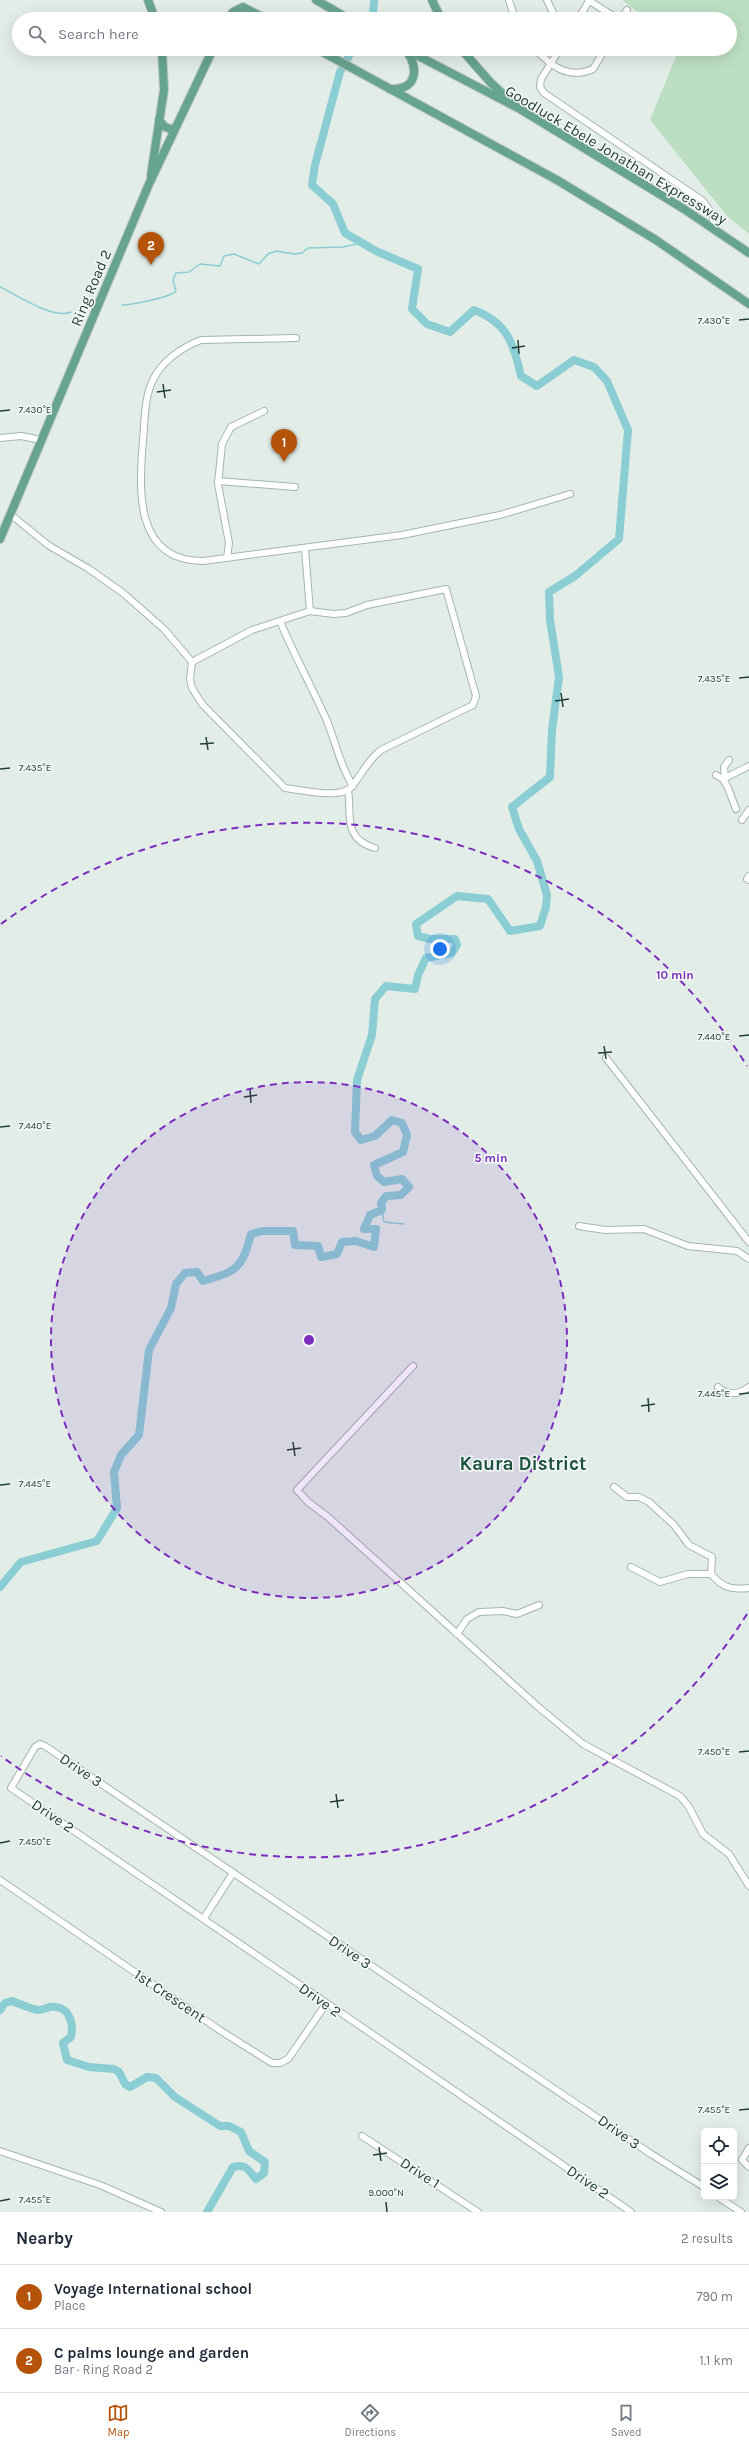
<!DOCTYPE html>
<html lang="en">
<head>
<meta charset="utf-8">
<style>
  :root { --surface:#fff; --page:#f2f2f3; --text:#1f2937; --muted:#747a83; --line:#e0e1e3; --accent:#b45309 }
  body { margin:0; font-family:Karla,sans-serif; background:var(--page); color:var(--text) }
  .controls { position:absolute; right:12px; bottom:12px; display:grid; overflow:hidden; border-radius:6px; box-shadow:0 4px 16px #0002 }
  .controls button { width:36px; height:36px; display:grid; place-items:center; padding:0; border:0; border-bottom:1px solid var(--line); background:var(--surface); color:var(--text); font:20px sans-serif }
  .you { position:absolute; left:440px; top:949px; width:14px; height:14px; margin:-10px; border:3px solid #fff; border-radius:50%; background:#1a73e8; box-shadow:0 0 0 6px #1a73e833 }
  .badge { display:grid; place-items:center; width:26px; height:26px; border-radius:50%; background:var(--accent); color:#fff; font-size:13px; font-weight:700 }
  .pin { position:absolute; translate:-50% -33px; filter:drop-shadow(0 1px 2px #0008) }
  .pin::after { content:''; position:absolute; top:21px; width:14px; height:12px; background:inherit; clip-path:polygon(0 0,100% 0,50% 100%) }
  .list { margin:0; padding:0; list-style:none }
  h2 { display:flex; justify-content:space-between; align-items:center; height:52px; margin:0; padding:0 16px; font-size:17px }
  h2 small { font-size:13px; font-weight:400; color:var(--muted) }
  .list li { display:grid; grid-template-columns:26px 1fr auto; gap:12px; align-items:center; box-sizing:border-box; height:64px; padding:0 16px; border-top:1px solid var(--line) }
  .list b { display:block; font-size:15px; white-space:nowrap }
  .list p { margin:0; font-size:13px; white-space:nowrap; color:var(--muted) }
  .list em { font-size:13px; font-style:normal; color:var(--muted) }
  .icon { flex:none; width:22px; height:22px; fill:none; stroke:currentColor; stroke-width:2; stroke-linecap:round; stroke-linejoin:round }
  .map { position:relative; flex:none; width:749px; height:2212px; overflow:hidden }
  .search { position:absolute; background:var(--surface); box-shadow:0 4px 16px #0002; left:12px; right:12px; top:12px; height:44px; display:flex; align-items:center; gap:10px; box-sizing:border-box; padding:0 14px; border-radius:22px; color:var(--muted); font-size:15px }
  .sheet { height:180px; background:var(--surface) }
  nav { display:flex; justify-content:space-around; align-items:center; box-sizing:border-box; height:56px; border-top:1px solid var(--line); background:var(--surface); font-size:11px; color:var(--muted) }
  nav a { display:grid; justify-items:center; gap:2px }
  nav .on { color:var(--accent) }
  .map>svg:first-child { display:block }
</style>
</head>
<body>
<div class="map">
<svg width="749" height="2212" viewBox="0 0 749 2212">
  <rect width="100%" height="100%" fill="#e3ede8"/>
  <!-- green -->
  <polygon fill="#bcdfc3" points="622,0 749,0 749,234 727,216 650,120 679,49 730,49 730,19 647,19"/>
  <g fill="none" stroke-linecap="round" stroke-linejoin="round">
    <!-- stream -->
    <g stroke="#8acdd3" stroke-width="1.5">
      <path d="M0 287C17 295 54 320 71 312"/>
      <path d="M122 305C131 305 172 297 176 291L173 280 176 273 189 272 200 264 220 266 224 256 234 254 259 264 268 254 276 251 294 254 302 253 308 248 343 247 362 243"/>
      <polyline points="382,1210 384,1222 404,1224"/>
    </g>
    <!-- river -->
    <g stroke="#8acdd3" stroke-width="8">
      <polyline points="370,19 373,14 374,0"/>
      <path d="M0 1587 21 1562 97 1541 117 1508 114 1472 121 1455 139 1435 149 1350 171 1308 176 1284 185 1273 197 1272 203 1281C237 1271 242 1269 251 1234L262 1231H293L295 1245 318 1246 321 1257 337 1254 342 1242 356 1241 374 1247 376 1229H364L370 1215 382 1210 381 1203 386 1196 401 1195 409 1187 402 1179 384 1182 377 1176 374 1165 403 1152 407 1135 402 1123 392 1120 375 1136 361 1140 355 1132 357 1080 372 1035 375 999 386 986 415 989 418 975 426 958 452 953 457 945 455 939H430L418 936 416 924 457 896 488 899 510 931 540 926 546 907 547 895 537 861 519 829 512 807 550 777 552 730 559 677 550 620 549 592 575 576 619 539 628 430 607 381 594 367 574 360 537 386 521 376C513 343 508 323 474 310L450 332 427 324 412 309 418 269 376 251 345 233 333 204 312 185 315 165 340 72 353 49"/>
      <path d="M0 2010 5 2003 11 2001C19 2003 30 2009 38 2010 42 2010 46 2008 50 2007 69 2005 74 2022 71 2037L63 2043 67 2060 89 2067 114 2069 119 2072 125 2084 130 2087 147 2077 156 2078 175 2097 220 2126H229L241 2132 249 2151 265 2162 264 2173 256 2179C248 2170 246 2163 233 2167L207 2212"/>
    </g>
    <defs>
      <g id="minor">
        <polyline points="509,0 515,19"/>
        <polyline points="547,0 556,19"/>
        <polyline points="588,0 618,19"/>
        <polyline points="578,19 589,1"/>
        <polyline points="622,19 627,10"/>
        <path d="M535 49C551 66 569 80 593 69L605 49"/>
        <polyline points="560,49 541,79 540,87 544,93 703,201 713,215 714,229"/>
        <path d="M296 338 201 340C182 347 161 362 153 380 144 398 145 420 143 440 139 490 134 561 203 561L402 535 500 515 570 494"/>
        <polyline points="0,438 21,436 41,440"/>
        <polyline points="218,481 295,487"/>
        <polyline points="10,514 48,545 89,569 123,593 164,629 192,662"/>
        <polyline points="305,549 310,611"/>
        <polyline points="227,558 229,543 218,484 222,444 231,427 264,411"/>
        <path d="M446 589 476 696 473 705 381 750C368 760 362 774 352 786 342 800 301 790 285 788L202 704 192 688 190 679 192 662 252 630 310 611 333 614 346 613 367 605Z"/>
        <path d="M280 621C294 655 312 687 327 721 336 743 340 766 353 786"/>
        <polyline points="716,775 723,779"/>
        <polyline points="725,778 724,767 729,760"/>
        <path d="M348 790C352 815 342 838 375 848"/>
        <polyline points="736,809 728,788 723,779 749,766"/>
        <polyline points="742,820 749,810"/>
        <polyline points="749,876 747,879 749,880"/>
        <polyline points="606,1058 749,1242"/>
        <polyline points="579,1226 605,1230 644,1229 688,1246 737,1251 749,1259"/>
        <polyline points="413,1366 297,1490 308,1502 328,1517 536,1705 583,1744 680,1796 689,1807 703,1834 729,1854 749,1886"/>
        <path d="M718 1387C728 1396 738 1395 749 1387"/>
        <path d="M614 1487 627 1497H639L649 1502 674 1525 689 1545 712 1557 711 1574C723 1588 731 1590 749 1588"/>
        <polyline points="631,1567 660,1582 688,1574 711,1574"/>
        <polyline points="457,1634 467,1619 479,1612 503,1611 517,1614 539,1605"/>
        <polyline points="0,1880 221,2031 272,2063 280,2063 288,2059 326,2004"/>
        <polyline points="204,1918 233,1873"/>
        <polyline points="362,2136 478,2212"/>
        <polyline points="749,2148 742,2160 749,2167"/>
        <polyline points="0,2151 100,2185 161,2212"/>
        <polyline points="718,2197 741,2212"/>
        <path d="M631 2212C425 2070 218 1928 11 1788L35 1747 40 1744 45 1746 651 2154 704 2187"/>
      </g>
      <g id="major">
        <polyline points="148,0 155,19"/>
        <polyline points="316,0 349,19"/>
        <polyline points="432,0 441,19"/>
        <polyline points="228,19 233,12 243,7 266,19"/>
        <polyline points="317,49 557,180 656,240 749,304"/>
        <polyline points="405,49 520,109 684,209 749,253"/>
        <polyline points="461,49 491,83 516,106"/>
        <path d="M390 89C417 90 419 70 407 51"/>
        <polyline points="159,120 165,127 174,130"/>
        <polyline points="151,175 164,90 162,49"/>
        <polyline points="0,539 149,184 213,49"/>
      </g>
    </defs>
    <!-- minor casing -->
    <use href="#minor" stroke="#a5b5af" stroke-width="8"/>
    <!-- major casing -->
    <use href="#major" stroke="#c1c9c6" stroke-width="10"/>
    <!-- minor -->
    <use href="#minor" stroke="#fff" stroke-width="6"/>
    <!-- major -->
    <use href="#major" stroke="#67a490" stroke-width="8"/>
  </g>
  <!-- ticks -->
  <path fill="none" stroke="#223f35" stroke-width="1.5" d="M739 320 749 319M518 340 519 354M512 348 525 346M163 384 165 398M157 392 171 390M0 411 10 410M739 678 749 677M561 693 563 707M555 701 569 699M206 737 208 750M200 744 214 743M0 769 10 768M739 1036 749 1035M604 1046 606 1059M598 1053 612 1052M250 1089 251 1103M244 1097 257 1095M0 1127 10 1126M739 1394 749 1393M648 1398 649 1412M641 1406 655 1404M293 1442 295 1456M287 1450 301 1448M0 1485 10 1484M739 1752 749 1751M336 1794 338 1808M330 1802 344 1800M0 1843 10 1841M739 2110 749 2109M379 2147 381 2161M373 2155 387 2153M0 2201 10 2199M386 2202 387 2212"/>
  <!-- distance rings -->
  <circle cx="309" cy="1340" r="258" fill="#7b2cbf" fill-opacity=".12"/>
  <g fill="none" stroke="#7b2cbf" stroke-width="2" stroke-dasharray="7 5">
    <circle cx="309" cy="1340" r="258"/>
    <path d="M747 1614A517 517 0 0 1 1 1756M1 924A517 517 0 0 1 747 1066"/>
  </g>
  <g text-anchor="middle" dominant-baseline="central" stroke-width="3" stroke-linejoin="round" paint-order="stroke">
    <!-- street labels -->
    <g font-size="15" fill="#223f35" stroke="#f4f9f6">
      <text transform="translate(616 155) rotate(31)">Goodluck Ebele Jonathan Expressway</text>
      <text transform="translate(91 288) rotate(-67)">Ring Road 2</text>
      <text transform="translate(81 1770) rotate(34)">Drive 3</text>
      <text transform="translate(53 1816) rotate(34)">Drive 2</text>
      <text transform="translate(350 1952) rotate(34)">Drive 3</text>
      <text transform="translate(170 1996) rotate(34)">1st Crescent</text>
      <text transform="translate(320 2000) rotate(35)">Drive 2</text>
      <text transform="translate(619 2132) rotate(35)">Drive 3</text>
      <text transform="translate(420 2173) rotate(33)">Drive 1</text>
      <text transform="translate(588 2182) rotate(34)">Drive 2</text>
    </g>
    <!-- district labels -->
    <g font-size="19" font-weight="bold" fill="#1d5242" stroke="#f4f9f6">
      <text x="523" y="1464">Kaura District</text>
    </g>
  </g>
  <g font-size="10" text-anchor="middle" fill="#223f35" stroke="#f4f9f6" stroke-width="3" stroke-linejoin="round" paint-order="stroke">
    <text x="714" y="324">7.430°E</text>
    <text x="35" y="413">7.430°E</text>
    <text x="714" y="682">7.435°E</text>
    <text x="35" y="771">7.435°E</text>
    <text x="714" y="1040">7.440°E</text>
    <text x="35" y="1129">7.440°E</text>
    <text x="714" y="1397">7.445°E</text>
    <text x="35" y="1487">7.445°E</text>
    <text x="714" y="1755">7.450°E</text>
    <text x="35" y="1845">7.450°E</text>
    <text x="714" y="2113">7.455°E</text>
    <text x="386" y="2196">9.000°N</text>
    <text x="35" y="2203">7.455°E</text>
  </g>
  <circle cx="309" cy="1340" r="6" fill="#7b2cbf" stroke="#f4f9f6" stroke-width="2"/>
  <g font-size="12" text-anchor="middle" font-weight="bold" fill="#7b2cbf" stroke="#f4f9f6" stroke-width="3" stroke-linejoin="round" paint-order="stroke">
    <text x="675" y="979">10 min</text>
    <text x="491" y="1162">5 min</text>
  </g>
</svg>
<div class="controls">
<button><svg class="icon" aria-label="locate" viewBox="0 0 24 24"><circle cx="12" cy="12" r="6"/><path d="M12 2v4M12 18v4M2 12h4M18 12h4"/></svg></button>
<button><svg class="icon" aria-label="layers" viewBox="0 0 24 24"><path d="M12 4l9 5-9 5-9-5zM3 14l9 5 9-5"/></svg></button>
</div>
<div class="you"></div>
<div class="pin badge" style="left:284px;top:462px">1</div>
<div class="pin badge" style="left:151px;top:265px">2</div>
<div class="search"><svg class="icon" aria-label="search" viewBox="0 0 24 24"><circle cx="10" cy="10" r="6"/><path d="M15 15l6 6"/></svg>Search here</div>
</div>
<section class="sheet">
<h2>Nearby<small>2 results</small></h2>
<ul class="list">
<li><span class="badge">1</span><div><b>Voyage International school</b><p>Place</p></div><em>790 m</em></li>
<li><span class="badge">2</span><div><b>C palms lounge and garden</b><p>Bar · Ring Road 2</p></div><em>1.1 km</em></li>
</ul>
</section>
<nav>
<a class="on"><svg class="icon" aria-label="map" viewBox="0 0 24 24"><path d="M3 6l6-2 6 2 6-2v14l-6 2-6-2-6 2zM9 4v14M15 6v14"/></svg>Map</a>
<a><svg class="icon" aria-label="directions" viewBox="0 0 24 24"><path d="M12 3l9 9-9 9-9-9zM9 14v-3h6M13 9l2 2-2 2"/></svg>Directions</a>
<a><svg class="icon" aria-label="saved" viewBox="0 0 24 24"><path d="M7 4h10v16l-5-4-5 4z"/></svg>Saved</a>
</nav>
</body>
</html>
